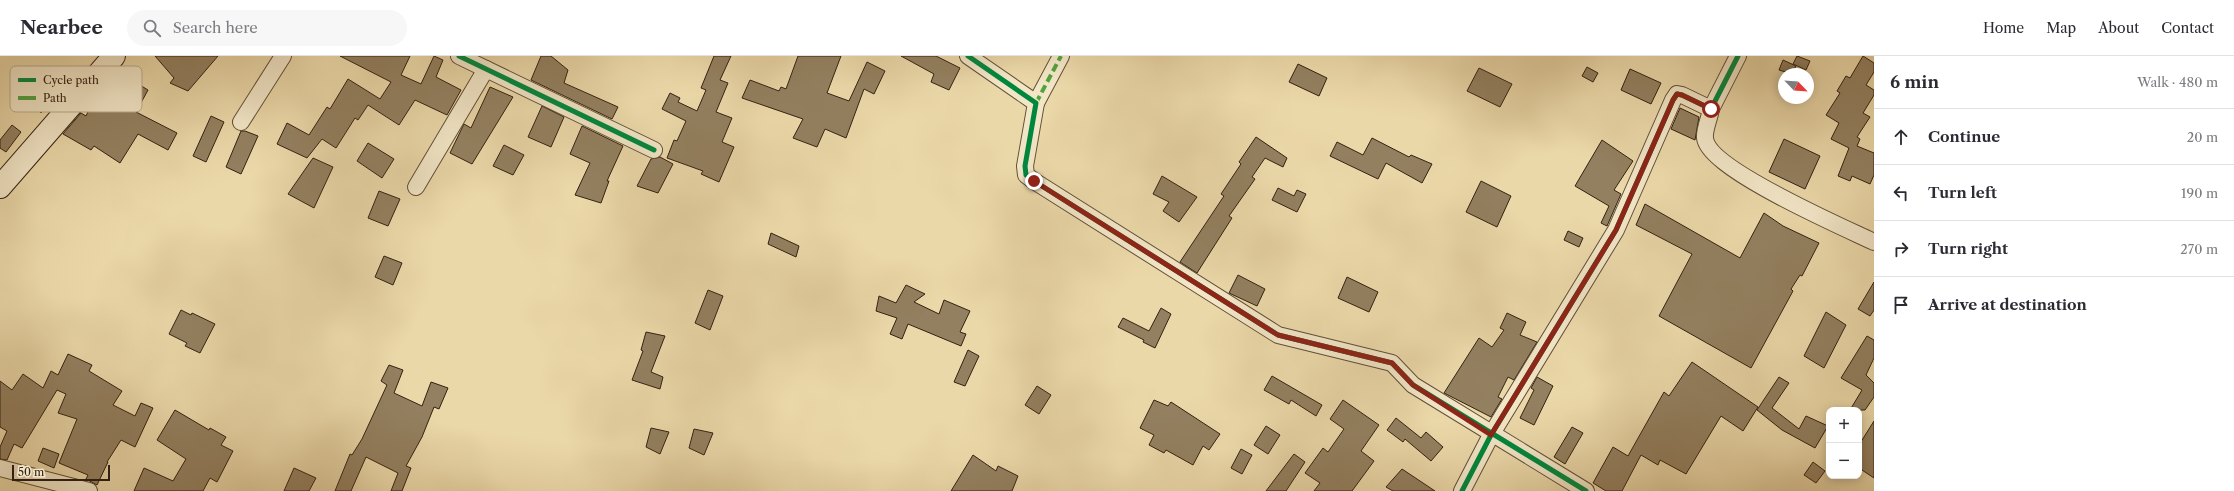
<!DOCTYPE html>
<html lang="en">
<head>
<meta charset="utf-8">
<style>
  :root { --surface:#fff; --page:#f7f7f7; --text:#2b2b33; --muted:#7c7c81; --line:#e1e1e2 }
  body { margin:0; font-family:"Libre Caslon Text",serif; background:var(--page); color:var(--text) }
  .controls { position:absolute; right:12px; bottom:12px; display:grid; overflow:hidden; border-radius:8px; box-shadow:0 2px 10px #0003 }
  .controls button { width:36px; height:36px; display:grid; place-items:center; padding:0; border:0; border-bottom:1px solid var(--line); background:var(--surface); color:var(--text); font:20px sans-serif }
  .compass { position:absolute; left:1778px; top:12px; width:36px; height:36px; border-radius:50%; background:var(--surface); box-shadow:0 2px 10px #0003; rotate:115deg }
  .scale { position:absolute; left:12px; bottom:10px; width:98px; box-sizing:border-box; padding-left:4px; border:2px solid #332111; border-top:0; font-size:11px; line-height:14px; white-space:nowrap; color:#332111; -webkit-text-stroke:3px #f2e6c7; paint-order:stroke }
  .stop { position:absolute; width:12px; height:12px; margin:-9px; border:3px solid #8f2418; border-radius:50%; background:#fff }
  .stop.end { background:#8f2418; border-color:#fff; box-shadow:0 1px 4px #0008 }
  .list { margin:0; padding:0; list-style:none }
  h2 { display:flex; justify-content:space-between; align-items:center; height:52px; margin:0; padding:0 16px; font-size:17px }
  h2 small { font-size:13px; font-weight:400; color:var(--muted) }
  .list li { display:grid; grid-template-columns:26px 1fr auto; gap:12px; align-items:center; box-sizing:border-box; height:56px; padding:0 16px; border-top:1px solid var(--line) }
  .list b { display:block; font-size:15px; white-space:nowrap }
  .list em { font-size:13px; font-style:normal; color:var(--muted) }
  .icon { flex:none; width:22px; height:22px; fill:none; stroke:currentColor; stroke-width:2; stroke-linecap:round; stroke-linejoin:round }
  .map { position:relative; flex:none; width:1874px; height:435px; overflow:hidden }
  header { display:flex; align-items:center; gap:24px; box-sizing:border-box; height:56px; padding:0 20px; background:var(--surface); border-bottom:1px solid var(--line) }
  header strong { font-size:19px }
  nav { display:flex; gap:22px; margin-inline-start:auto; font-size:14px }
  .search { width:280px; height:36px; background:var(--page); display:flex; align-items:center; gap:10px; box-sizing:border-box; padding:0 14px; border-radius:22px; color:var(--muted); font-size:15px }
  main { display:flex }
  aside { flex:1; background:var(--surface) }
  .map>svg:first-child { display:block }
</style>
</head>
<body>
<header>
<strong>Nearbee</strong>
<div class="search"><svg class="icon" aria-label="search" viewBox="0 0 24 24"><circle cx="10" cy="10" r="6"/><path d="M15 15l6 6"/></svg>Search here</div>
<nav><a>Home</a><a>Map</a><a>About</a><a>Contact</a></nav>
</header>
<main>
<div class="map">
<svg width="1874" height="435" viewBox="0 0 1874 435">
  <rect width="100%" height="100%" fill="#ebd8a9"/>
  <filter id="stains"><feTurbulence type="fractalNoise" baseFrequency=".005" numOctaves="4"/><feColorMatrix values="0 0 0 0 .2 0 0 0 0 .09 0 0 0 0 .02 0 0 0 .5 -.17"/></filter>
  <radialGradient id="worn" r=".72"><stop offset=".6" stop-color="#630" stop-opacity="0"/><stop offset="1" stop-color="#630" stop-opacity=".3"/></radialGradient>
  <!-- building -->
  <g fill="#938060" stroke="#332111">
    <polygon points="155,0 218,0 188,35 170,27 174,22"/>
    <polygon points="340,0 410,0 401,19 421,28 434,0 443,4 436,21 461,34 447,59 415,44 399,69 368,49 358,64 355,62 336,92 322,83 307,102 277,88 287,67 309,79 327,51 330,53 348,23 380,43 391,26"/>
    <polygon points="541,0 551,0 568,14 564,27 618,51 612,63 531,24"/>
    <polygon points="714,0 731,0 720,24 728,27 716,56 732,62 722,86 734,91 719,126 701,118 703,115 667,102 674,84 677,85 686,65 662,53 670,37 680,42 678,46 697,55 706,34 701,32"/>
    <polygon points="798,0 841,0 827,37 849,45 867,6 885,15 874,38 864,33 846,82 825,73 817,91 793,82 803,63 742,42 750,24 779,35 781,31 786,33"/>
    <polygon points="901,0 936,0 960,12 949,34 931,26 934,18"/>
    <polygon points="1797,0 1810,5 1806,14 1793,8"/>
    <polygon points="1863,0 1874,7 1874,16 1866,29 1874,34 1874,39 1863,57 1870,61 1857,81 1860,83 1857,90 1874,97 1874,119 1870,128 1852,120 1850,125 1838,120 1849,92 1831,83 1839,67 1826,59 1840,37 1837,35 1846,20 1850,22"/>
    <polygon points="1783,4 1796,10 1792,18 1779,14"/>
    <polygon points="1298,8 1327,22 1319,40 1289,26"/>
    <polygon points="1587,11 1598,17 1593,26 1582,20"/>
    <polygon points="1479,12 1512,28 1500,51 1467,35"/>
    <polygon points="1630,13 1661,27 1651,48 1621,34"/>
    <polygon points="135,26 148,34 136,56 177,77 168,94 138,78 120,107 94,90 91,94 63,78 81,57 86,60 96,39 103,32 125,43"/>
    <polygon points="52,31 59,37 41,57 34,50"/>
    <polygon points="490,31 513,41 472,108 450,97 464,68 471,72"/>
    <polygon points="542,50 564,61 551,91 528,81"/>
    <polygon points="1680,52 1699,61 1695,84 1671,73"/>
    <polygon points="211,60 224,66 206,106 193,100"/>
    <polygon points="12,69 21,76 6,96 0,92 0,84"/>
    <polygon points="582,70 623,90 607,125 609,125 601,147 575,139 590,107 570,98"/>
    <polygon points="241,75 245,75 258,80 241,118 226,111"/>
    <polygon points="1256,81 1287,102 1283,111 1265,102 1252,121 1255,123 1229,160 1232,162 1197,217 1180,206 1224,140 1221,138 1241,108 1239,106"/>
    <polygon points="1372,82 1409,101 1411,99 1432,108 1422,127 1386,107 1378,123 1330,100 1337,86 1363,99"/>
    <polygon points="1784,83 1820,100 1805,133 1769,116"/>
    <polygon points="1602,84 1633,105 1614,134 1621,138 1607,170 1601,167 1609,150 1575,130"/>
    <polygon points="368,87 394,103 382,122 357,105"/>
    <polygon points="504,89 524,99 513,119 493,110"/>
    <polygon points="660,101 673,108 658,137 637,130 651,103"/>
    <polygon points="313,102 333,111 314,152 288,138"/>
    <polygon points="1162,120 1197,141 1179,166 1163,155 1169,146 1153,138"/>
    <polygon points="1481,125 1511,140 1497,171 1466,156"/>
    <polygon points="1278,132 1294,140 1297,134 1306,138 1297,156 1272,144"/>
    <polygon points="379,135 400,143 388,170 368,162"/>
    <polygon points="1645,148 1740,202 1764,157 1783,170 1819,187 1802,220 1800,219 1791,233 1793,235 1751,312 1659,260 1692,198 1636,169"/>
    <polygon points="1568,175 1583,182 1579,191 1564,184"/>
    <polygon points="771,177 799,190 796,201 768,188"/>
    <polygon points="384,200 402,207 393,229 375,221"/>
    <polygon points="1238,219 1265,233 1257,250 1229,237"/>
    <polygon points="1347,221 1378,236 1369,256 1338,242"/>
    <polygon points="1874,226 1874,254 1870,260 1858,253"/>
    <polygon points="906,229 925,238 914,246 939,258 944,244 970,255 960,276 966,278 961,290 908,268 902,283 890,278 897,262 876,255 879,240 896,247"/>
    <polygon points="708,234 723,240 710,274 695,267"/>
    <polygon points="1161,252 1171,258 1155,292 1143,286 1144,284 1118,271 1123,262 1149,275"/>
    <polygon points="181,254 191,259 192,257 215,268 200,297 185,290 187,287 169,278"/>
    <polygon points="1826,256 1846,269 1824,312 1804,300"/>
    <polygon points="1507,257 1526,266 1520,279 1537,286 1514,324 1508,321 1498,341 1502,343 1491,361 1444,337 1479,282 1492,291 1504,274 1500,272"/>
    <polygon points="646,276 665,280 651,316 663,321 660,333 632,324 643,295 641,294"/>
    <polygon points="1867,280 1874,284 1874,302 1866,319 1874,327 1874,341 1865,354 1850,354 1862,334 1841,322"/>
    <polygon points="968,294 979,300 965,330 954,326"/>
    <polygon points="68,298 92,309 89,315 122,335 113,349 135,360 141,347 153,352 135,391 121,384 107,406 108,406 97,429 86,423 88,419 59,407 77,363 58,357 66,338 57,334 22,392 14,388 7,404 0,403 0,391 7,375 0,371 0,325 12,334 23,318 43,332 51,315 58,319"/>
    <polygon points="1692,306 1758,351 1743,375 1721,360 1686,418 1660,404 1658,409 1641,399 1622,435 1606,435 1593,427 1613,391 1628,400 1664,336 1669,340"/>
    <polygon points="389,309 403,314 394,337 422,350 431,326 448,332 439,353 434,351 422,381 406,410 411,412 402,435 391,435 398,417 366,401 351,435 335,435 350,398 352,399 362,383 387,329 381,325"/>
    <polygon points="1272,320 1322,349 1316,360 1291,344 1289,348 1264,334"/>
    <polygon points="1537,321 1553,330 1534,369 1520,362 1534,334 1531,332"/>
    <polygon points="1779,321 1789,327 1772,352 1799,373 1806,360 1828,370 1815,392 1782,374 1757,354"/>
    <polygon points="1037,330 1051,339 1039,358 1025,349"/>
    <polygon points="1154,344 1168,350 1171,346 1220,378 1209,394 1203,390 1193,409 1166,394 1164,397 1149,389 1154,379 1140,372"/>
    <polygon points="1343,344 1379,369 1361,395 1374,405 1352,435 1314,435 1320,427 1305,417 1323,392 1328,396 1344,373 1330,363"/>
    <polygon points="175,354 209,374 210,372 226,381 221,389 233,395 217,426 210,422 203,435 134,435 144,412 173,425 186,403 157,384"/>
    <polygon points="1396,362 1421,382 1426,376 1443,391 1431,405 1405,383 1403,386 1387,374"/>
    <polygon points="1874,365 1874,422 1859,412 1859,389"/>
    <polygon points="1266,370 1280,379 1268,398 1254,389"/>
    <polygon points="1572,371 1583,377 1565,408 1554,401"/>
    <polygon points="651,372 669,376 660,398 646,391"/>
    <polygon points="694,373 713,377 704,399 689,392"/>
    <polygon points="43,392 59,398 54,412 38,405"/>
    <polygon points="1241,393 1252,399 1242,418 1231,412"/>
    <polygon points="1294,398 1305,406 1286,435 1266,435"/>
    <polygon points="973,399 996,415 998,410 1018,420 1012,435 951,435"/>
    <polygon points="1813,406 1825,415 1816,427 1804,419"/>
    <polygon points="294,412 316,422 309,435 284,435"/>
    <polygon points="1402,413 1435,435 1393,435 1386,431"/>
  </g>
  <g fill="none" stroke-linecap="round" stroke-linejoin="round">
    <defs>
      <g id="street">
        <polyline points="459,0 654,94"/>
        <polyline points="968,0 1036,47 1025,110 1026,119 1034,125 1278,279 1392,307 1413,329 1586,435"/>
        <polyline points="1036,47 1061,0"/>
        <path d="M1711 53C1710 61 1704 74 1705 82 1708 113 1845 172 1874 186"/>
        <polyline points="241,66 283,0"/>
        <polyline points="416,131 486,13"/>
        <polyline points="0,412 89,435"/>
        <polyline points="1462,435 1491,379 1616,174 1673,44 1677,38 1682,39 1711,53 1738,0"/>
      </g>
      <polyline id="secondary" points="0,131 114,0"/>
    </defs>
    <!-- street casing -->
    <use href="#street" stroke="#614f37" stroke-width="18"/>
    <!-- secondary casing -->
    <use href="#secondary" stroke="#332111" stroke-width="24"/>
    <!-- street -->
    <use href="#street" stroke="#f2e6c7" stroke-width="16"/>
    <!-- secondary -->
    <use href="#secondary" stroke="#f2e6c7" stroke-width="22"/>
    <!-- quiet -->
    <polyline stroke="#52a23f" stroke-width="4" stroke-dasharray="8 4" stroke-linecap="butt" points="1036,47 1061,0"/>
    <defs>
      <g id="cycleway">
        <polyline points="459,0 654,94"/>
        <polyline points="968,0 1036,47 1025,110 1026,119 1034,125 1278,279 1392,307 1413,329 1586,435"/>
        <polyline points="1462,435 1491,379 1616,174 1673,44 1677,38 1682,39 1711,53 1738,0"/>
      </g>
    </defs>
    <!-- cycleway casing -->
    <use href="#cycleway" stroke="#f2e6c7" stroke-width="8"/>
    <!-- cycleway -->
    <use href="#cycleway" stroke="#00873e" stroke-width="5"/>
  </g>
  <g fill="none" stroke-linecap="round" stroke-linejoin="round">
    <!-- route -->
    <polyline stroke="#8f2418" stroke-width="5" points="1034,125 1278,279 1392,307 1413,329 1491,379 1616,174 1673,44 1677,38 1682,39 1711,53"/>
  </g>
  <!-- legend -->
  <rect x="10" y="10" width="132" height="46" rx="6" fill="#f2e6c7" stroke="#b9ab90" stroke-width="1"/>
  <rect x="18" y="22" width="18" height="4" fill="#00873e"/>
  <rect x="18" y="40" width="18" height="4" fill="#52a23f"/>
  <g font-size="11" fill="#332111">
    <text x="43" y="28">Cycle path</text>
    <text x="43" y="46">Path</text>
  </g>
  <rect width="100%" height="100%" filter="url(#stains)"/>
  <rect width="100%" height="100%" fill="url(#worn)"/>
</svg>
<div class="controls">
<button>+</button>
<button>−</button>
</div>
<svg class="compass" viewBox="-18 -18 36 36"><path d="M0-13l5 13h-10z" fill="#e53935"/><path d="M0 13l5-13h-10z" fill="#7c7c81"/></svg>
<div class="scale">50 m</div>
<div class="stop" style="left:1711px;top:53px"></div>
<div class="stop end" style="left:1034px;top:125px"></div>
</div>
<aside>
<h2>6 min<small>Walk · 480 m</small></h2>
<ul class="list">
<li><svg class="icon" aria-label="ahead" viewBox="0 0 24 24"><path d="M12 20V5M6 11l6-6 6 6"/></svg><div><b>Continue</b></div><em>20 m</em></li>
<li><svg class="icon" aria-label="left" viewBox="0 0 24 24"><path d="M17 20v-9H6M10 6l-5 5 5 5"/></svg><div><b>Turn left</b></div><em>190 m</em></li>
<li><svg class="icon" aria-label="right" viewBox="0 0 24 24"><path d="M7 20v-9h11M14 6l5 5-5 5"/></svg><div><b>Turn right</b></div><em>270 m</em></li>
<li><svg class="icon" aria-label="arrive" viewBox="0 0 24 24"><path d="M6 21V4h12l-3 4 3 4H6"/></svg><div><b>Arrive at destination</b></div></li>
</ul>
</aside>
</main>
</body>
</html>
